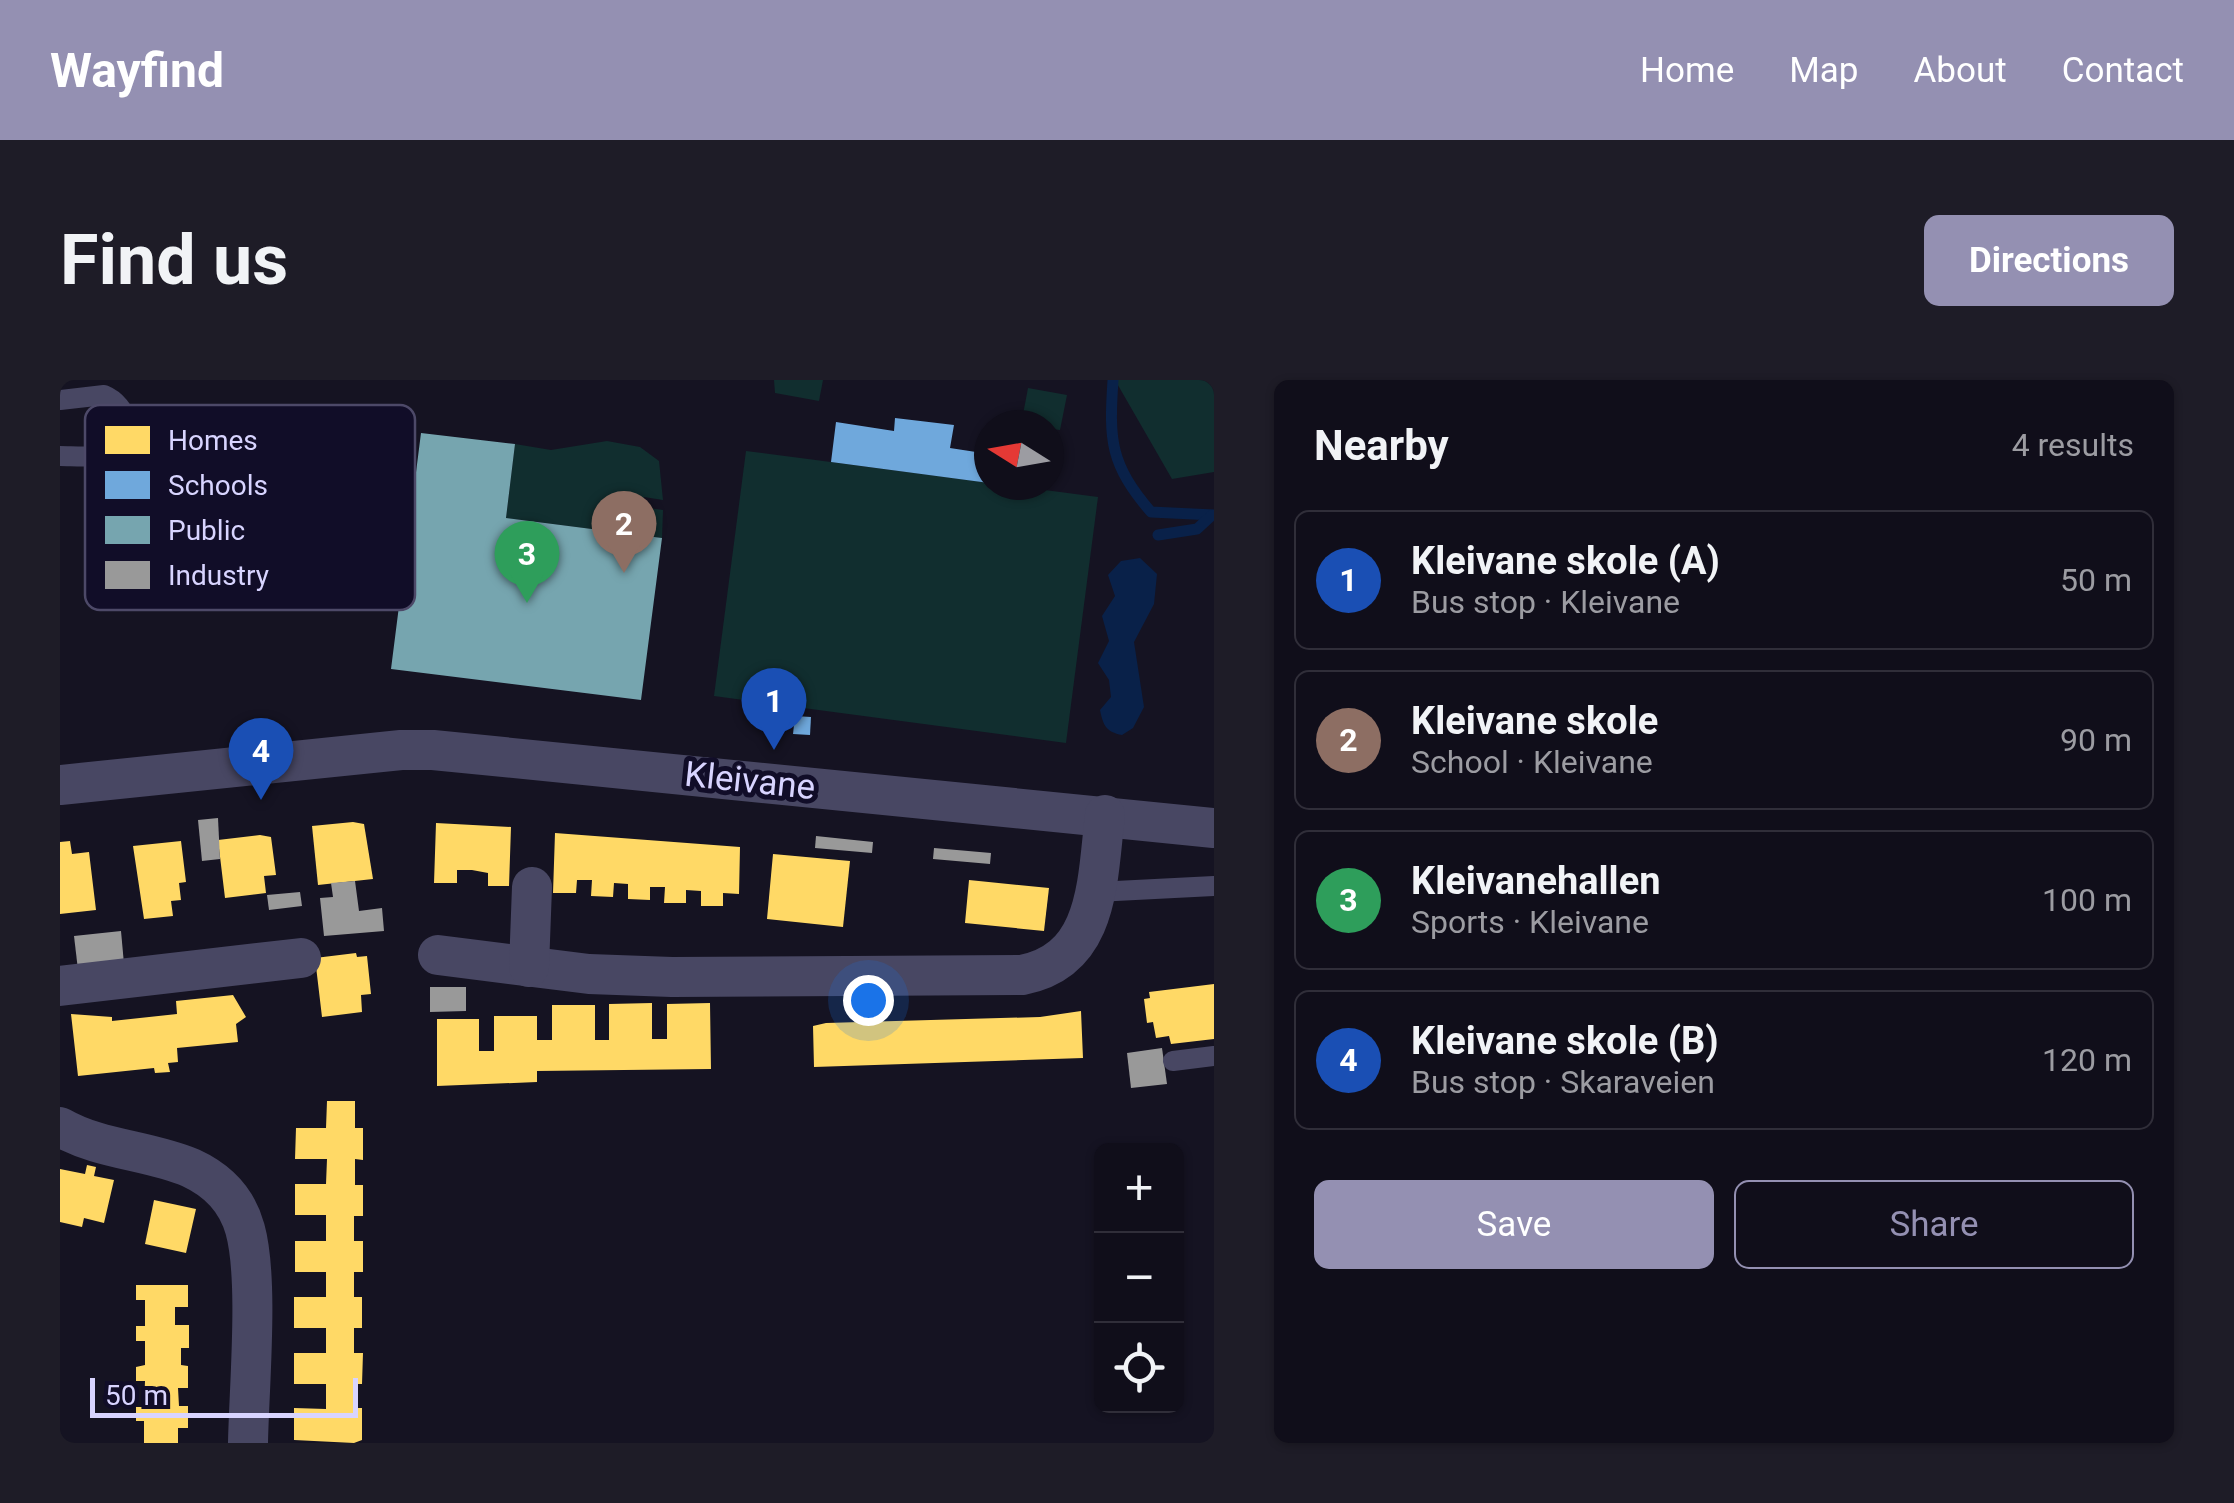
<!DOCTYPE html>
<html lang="en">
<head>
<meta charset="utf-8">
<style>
  :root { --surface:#100e1a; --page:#1e1c27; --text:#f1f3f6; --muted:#9c9ca2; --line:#302e39; --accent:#9490b2 }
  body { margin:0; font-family:Roboto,sans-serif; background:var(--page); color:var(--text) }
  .controls { position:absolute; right:30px; bottom:30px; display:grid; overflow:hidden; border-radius:15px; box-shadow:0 2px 8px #0004 }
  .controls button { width:90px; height:90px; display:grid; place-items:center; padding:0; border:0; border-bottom:2px solid var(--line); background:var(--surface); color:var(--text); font:50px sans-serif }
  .compass { position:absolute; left:914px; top:30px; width:90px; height:90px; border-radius:50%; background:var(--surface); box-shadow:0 2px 8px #0004; rotate:281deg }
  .scale { position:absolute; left:30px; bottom:25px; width:268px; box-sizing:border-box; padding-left:10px; border:5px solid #d8d4ff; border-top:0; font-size:28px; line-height:35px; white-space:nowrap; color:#d8d4ff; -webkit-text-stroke:8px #110d28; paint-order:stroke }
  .you { position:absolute; left:808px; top:620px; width:35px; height:35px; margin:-25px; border:8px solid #fff; border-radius:50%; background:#1a73e8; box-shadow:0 0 0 15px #1a73e833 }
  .badge { display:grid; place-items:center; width:65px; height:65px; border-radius:50%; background:var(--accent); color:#fff; font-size:32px; font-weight:700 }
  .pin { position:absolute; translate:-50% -82px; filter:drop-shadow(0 2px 5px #0008) }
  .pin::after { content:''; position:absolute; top:52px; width:35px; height:30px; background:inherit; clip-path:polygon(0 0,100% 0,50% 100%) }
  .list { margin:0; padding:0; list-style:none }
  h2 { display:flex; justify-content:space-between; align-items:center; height:130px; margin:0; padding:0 40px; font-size:42px }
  h2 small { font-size:32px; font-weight:400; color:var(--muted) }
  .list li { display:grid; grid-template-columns:65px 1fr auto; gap:30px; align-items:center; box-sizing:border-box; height:140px; margin:0 20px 20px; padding:0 20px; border:2px solid var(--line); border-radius:15px }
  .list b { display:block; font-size:38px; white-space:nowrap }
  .list p { margin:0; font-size:32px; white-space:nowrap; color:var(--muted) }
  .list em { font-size:32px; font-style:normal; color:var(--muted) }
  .actions { display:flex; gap:20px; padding:30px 40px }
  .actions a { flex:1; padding:22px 0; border:2px solid var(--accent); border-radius:15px; text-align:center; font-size:35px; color:var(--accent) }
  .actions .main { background:var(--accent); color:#fff }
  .icon { flex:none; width:55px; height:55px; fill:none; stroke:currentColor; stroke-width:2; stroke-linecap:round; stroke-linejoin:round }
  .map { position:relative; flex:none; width:1154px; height:1063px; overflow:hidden; border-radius:15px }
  header { display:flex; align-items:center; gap:60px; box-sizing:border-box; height:140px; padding:0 50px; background:var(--accent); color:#fff }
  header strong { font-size:48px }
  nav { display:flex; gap:55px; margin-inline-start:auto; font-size:35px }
  .intro { display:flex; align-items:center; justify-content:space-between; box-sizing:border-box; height:240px; padding:0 60px }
  h1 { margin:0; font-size:70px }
  .button { padding:25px 45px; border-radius:15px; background:var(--accent); color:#fff; font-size:35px; font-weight:700 }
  main { display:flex; gap:60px; padding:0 60px }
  aside { flex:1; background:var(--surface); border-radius:15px; box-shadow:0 2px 8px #0004 }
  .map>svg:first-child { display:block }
</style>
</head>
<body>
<header>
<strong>Wayfind</strong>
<nav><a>Home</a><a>Map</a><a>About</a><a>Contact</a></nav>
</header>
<div class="intro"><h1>Find us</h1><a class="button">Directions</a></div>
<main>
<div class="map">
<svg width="1154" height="1063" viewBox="0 0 1154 1063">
  <rect width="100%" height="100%" fill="#151322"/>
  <!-- green -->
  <g fill="#112e2f">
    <polygon points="714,0 763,0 759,21 715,13"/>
    <polygon points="1055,0 1154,0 1154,92 1112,99"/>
    <polygon points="968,8 1007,15 1000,50 961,45"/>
    <polygon points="547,61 580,67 599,81 603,120 584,117 582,127 603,130 602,158 446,138 455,64 491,70"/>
    <polygon points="686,71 1038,117 1006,363 654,316"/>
  </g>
  <!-- water -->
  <path fill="#092149" d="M1080 178 1097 194 1094 224 1074 262 1084 327 1073 348 1062 355C1046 352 1043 345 1040 330L1051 317 1049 300 1038 283 1049 261 1042 236 1055 216 1048 195 1061 181Z"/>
  <!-- homes -->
  <g fill="#ffd966">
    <polygon points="293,442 304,444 313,499 258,505 252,446"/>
    <polygon points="376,443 451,447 449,506 428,506 428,493 412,490 397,490 397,503 374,503"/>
    <polygon points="495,453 680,467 679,514 663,513 663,526 641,526 641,511 626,510 626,523 604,523 605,507 590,507 590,520 568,519 568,504 554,503 553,517 531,516 532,500 517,500 516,513 493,513"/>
    <polygon points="200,455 211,457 216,495 204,496 206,513 165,518 158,460"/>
    <polygon points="10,461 12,474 29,472 36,530 0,534 0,462"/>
    <polygon points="121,461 126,502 119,503 121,520 111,521 113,536 84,539 73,466"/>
    <polygon points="713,474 790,481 783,547 707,539"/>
    <polygon points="909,500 989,508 984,551 905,543"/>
    <polygon points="296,573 297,577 307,576 311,614 301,615 302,632 262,637 255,578"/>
    <polygon points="1154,604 1154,659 1111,664 1109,656 1096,658 1093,642 1087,643 1084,619 1090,618 1089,612"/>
    <polygon points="173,615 186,637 176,644 178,662 117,668 118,682 108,683 110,692 95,693 94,688 18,696 11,634 52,637 52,641 117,634 116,621"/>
    <polygon points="592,623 592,659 607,659 607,624 650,623 651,689 477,691 477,702 377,706 377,639 419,639 419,671 434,671 434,636 477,636 477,660 492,660 492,625 535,625 535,660 549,660 549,624"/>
    <polygon points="1021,631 1023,678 754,687 753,646 766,643 980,637"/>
    <polygon points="267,721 295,721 295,748 303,748 303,780 295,779 295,805 303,805 303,836 294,836 294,861 303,861 303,892 294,892 294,917 302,917 302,948 294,948 294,973 303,973 302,1004 294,1004 294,1028 302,1028 302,1060 294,1063 234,1060 234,1028 266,1029 266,1004 234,1004 234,973 266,973 266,948 234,948 234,917 266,917 266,892 235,892 235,861 266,861 266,835 235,835 235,804 266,804 267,779 235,779 236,748 266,748"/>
    <polygon points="27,785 36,787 34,796 54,800 44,843 24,838 22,847 0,842 0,789 25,794"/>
    <polygon points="94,820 136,829 126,873 85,864"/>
    <polygon points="76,905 128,905 128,927 115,927 115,945 129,945 129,968 121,968 121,985 128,986 128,1008 118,1008 119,1026 128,1026 128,1048 118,1048 118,1063 84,1063 84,1041 76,1041 76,1027 84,1027 85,1001 76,1001 76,987 85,985 85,961 76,961 76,946 85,946 85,920 76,920"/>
  </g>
  <!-- schools -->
  <g fill="#6fa8dc">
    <polygon points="835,38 894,45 890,68 929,74 929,103 771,82 776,42 834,51"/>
    <polygon points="735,336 751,337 750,355 733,354"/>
  </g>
  <!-- public -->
  <polygon fill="#76a5af" points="361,53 455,64 446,138 602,158 581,320 331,289"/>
  <!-- industry -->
  <g fill="#999">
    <polygon points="158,438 160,479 142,481 138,440"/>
    <polygon points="756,456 813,462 812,473 755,468"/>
    <polygon points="874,468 931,473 930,484 873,479"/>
    <polygon points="295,501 299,531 322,528 324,551 264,556 260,518 273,517 271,503"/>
    <polygon points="240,512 242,526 209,530 207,515"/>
    <polygon points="61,551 64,584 18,590 14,556"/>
    <polygon points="370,607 406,607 406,631 370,632"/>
    <polygon points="1102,668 1107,704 1071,708 1067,673"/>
  </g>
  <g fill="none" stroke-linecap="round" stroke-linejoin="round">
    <!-- stream -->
    <g stroke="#092149" stroke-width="11">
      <path d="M1053 0C1049 61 1050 84 1091 132L1154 135"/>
      <polyline points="1098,155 1137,149 1151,136"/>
    </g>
    <!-- service -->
    <g stroke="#484763" stroke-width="20">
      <path d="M0 20 44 15C68 25 79 59 50 72 36 79 15 76 0 76"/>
      <polyline points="1036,512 1154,506"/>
      <polyline points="1113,681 1154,676"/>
    </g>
    <!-- minor -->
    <g stroke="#484763" stroke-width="40">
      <polyline points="0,405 341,370 373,370 1154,448"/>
      <path d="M378 575 529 594 612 597 962 595C1040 580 1037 500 1045 435"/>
      <polyline points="469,587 472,507"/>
      <polyline points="0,606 241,578"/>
      <path d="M0 747C40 770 88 770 131 788 157 800 177 820 185 849 199 899 189 1007 188 1063"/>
    </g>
  </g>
  <g text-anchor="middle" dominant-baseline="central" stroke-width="10" stroke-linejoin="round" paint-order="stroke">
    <!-- street labels -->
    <g font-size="35" fill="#d8d4ff" stroke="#110d28">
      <text transform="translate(690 401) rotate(6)">Kleivane</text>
    </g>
  </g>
  <!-- legend -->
  <rect x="25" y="25" width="330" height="205" rx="15" fill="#110d28" stroke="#4d4968" stroke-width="2.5"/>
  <rect x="45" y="46" width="45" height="28" fill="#ffd966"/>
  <rect x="45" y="91" width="45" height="28" fill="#6fa8dc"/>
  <rect x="45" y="136" width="45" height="28" fill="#76a5af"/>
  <rect x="45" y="181" width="45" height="28" fill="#999"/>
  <g font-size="28" fill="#d8d4ff">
    <text x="108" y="70">Homes</text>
    <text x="108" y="115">Schools</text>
    <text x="108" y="160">Public</text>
    <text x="108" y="205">Industry</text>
  </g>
</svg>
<div class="controls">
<button>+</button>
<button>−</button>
<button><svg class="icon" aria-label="locate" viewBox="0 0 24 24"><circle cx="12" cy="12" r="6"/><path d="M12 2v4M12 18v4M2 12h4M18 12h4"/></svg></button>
</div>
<svg class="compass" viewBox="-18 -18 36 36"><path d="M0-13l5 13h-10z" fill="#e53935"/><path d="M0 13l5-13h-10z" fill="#9c9ca2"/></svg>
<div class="scale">50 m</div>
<div class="you"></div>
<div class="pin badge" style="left:714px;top:370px;background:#1a4fb4">1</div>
<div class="pin badge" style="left:564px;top:193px;background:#8d6e63">2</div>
<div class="pin badge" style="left:467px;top:223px;background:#2e9e5b">3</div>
<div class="pin badge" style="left:201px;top:420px;background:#1a4fb4">4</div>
</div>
<aside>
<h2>Nearby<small>4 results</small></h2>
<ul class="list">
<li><span class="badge" style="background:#1a4fb4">1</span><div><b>Kleivane skole (A)</b><p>Bus stop · Kleivane</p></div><em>50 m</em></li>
<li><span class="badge" style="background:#8d6e63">2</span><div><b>Kleivane skole</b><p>School · Kleivane</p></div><em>90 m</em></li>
<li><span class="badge" style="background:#2e9e5b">3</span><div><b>Kleivanehallen</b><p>Sports · Kleivane</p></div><em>100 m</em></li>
<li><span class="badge" style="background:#1a4fb4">4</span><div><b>Kleivane skole (B)</b><p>Bus stop · Skaraveien</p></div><em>120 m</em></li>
</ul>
<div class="actions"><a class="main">Save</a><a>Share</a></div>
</aside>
</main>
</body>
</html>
